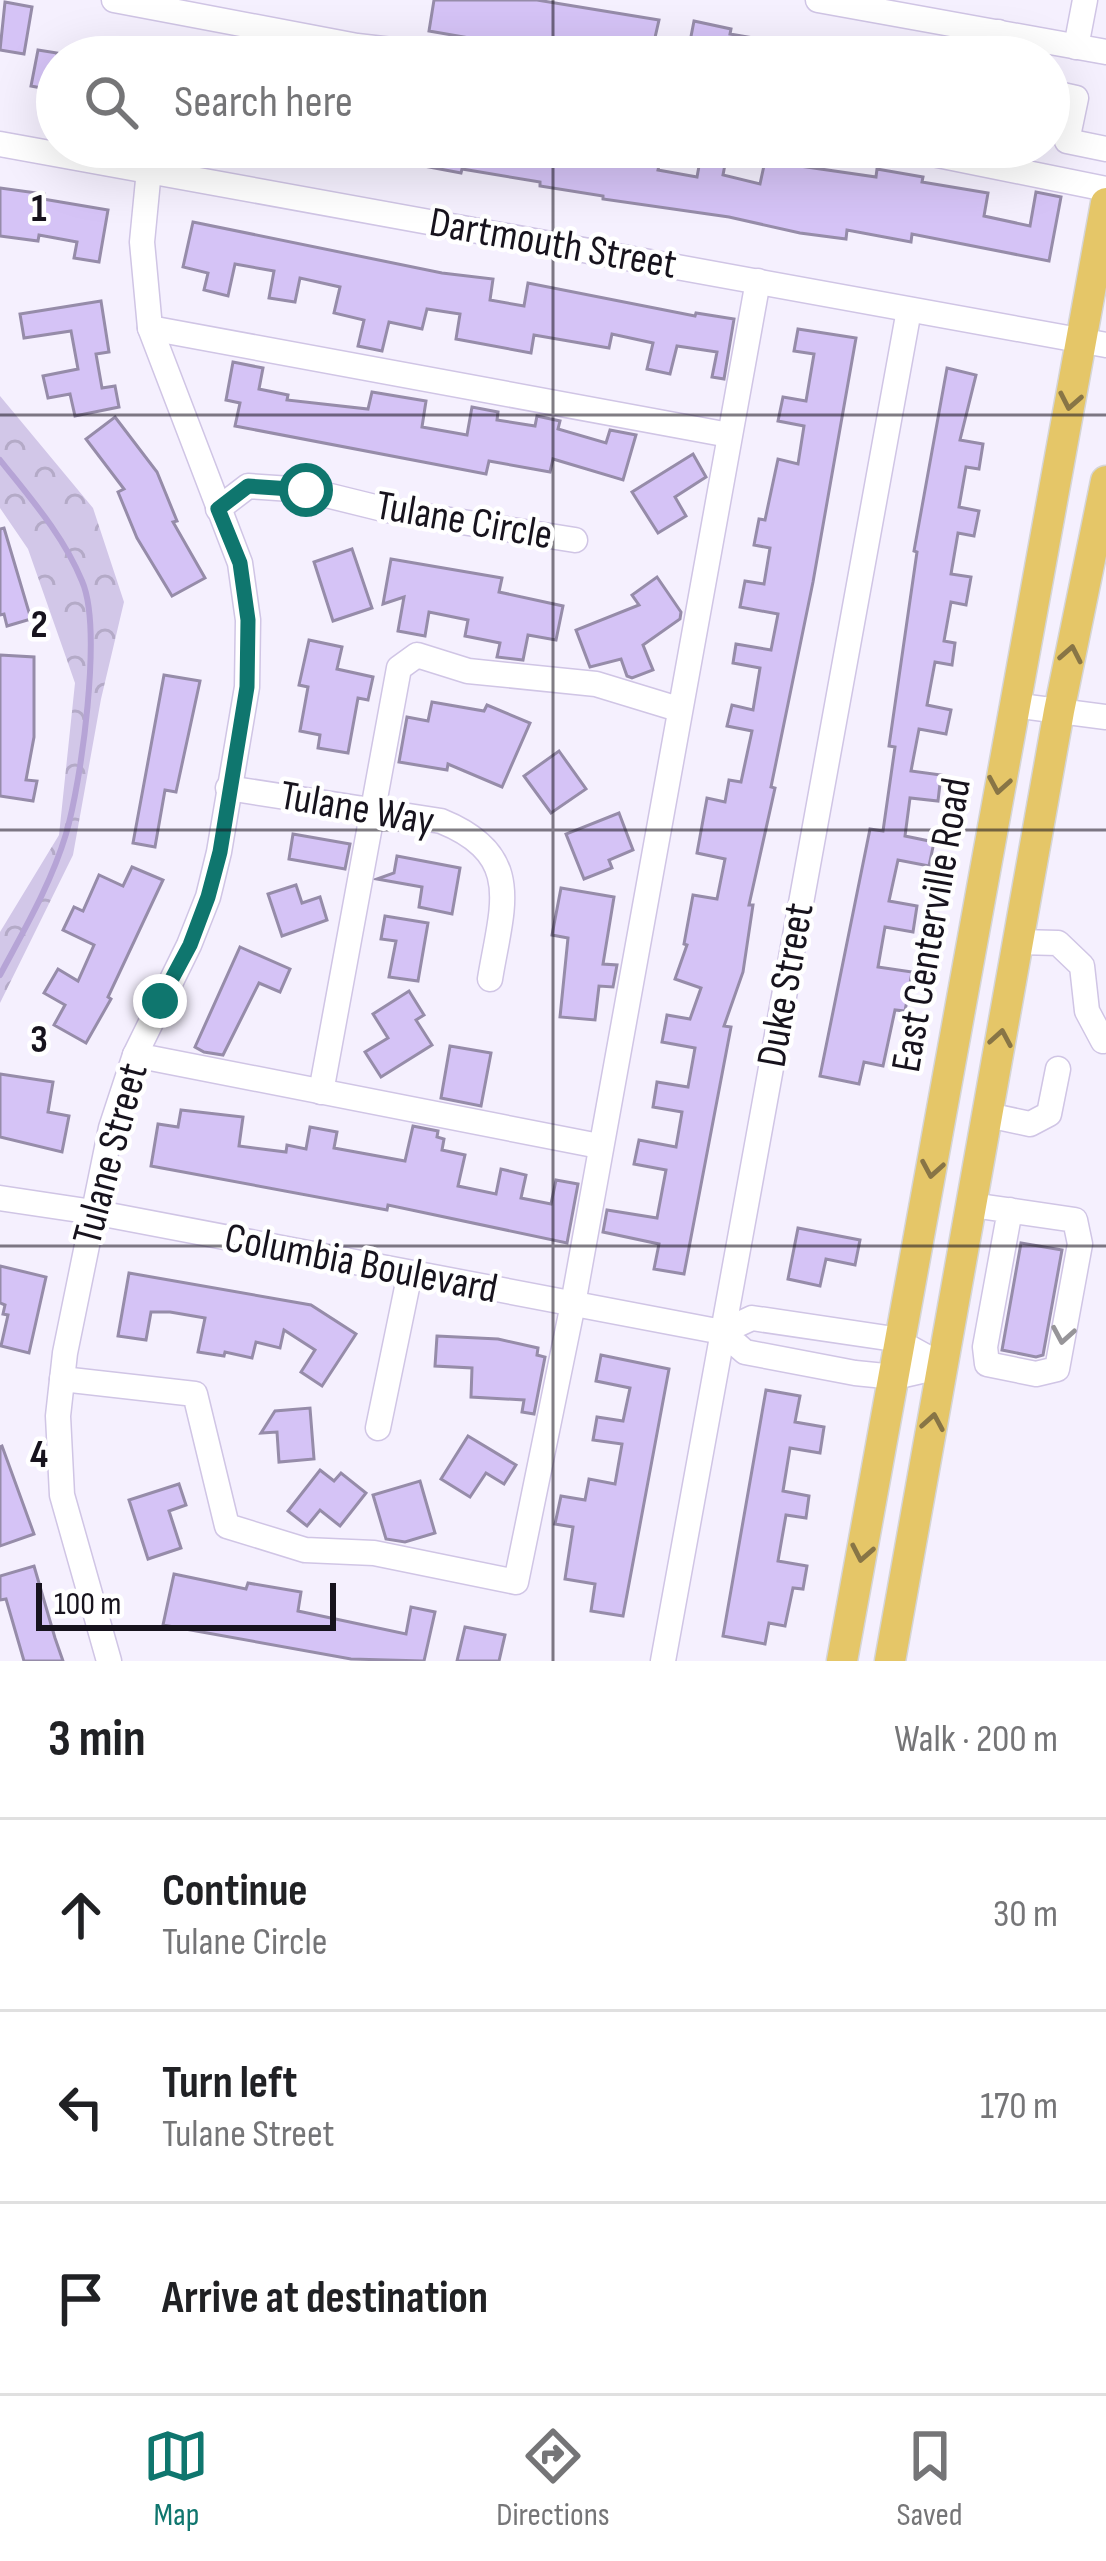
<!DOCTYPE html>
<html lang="en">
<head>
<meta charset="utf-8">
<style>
  :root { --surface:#fff; --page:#f6f6f6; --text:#202124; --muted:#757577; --line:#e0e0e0; --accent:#0f766e }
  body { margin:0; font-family:"Sofia Sans Condensed",sans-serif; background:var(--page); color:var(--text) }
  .scale { position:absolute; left:36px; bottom:30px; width:300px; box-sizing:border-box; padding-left:12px; border:6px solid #17131d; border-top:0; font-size:33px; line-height:42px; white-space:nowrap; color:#17131d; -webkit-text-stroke:9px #fff; paint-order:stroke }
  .stop { position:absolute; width:36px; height:36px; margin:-27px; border:9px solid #0f766e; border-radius:50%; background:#fff }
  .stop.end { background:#0f766e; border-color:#fff; box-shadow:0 3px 12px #0008 }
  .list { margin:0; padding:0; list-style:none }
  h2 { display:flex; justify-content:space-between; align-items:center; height:156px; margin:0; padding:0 48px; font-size:51px }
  h2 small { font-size:39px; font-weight:400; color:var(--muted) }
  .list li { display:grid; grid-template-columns:78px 1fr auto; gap:36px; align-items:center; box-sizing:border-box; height:192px; padding:0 48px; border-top:3px solid var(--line) }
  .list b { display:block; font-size:45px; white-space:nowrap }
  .list p { margin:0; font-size:39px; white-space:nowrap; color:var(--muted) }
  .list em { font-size:39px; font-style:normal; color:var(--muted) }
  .icon { flex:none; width:66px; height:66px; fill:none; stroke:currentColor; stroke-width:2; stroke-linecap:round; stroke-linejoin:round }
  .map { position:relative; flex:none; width:1106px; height:1661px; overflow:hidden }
  .search { position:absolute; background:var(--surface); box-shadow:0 12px 48px #0002; left:36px; right:36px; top:36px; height:132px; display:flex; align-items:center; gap:30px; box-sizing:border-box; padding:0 42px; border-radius:66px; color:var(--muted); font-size:45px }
  .sheet { height:732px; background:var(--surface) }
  nav { display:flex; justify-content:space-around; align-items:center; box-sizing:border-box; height:168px; border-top:3px solid var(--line); background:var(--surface); font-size:33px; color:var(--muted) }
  nav a { display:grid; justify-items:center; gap:6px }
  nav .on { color:var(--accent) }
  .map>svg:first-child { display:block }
</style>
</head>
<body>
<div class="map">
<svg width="1106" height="1661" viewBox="0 0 1106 1661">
  <defs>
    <pattern id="forest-crowns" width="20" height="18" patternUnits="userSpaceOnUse" patternTransform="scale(3)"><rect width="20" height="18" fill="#d2c7e8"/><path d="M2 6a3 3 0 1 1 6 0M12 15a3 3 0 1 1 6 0" fill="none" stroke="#b4aac7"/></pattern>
  </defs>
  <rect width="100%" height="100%" fill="#f5f0fe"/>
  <!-- forest -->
  <polygon fill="url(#forest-crowns)" points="0,396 93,508 124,602 101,699 73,855 0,1003 0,932 59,835 75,683 28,549 0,508"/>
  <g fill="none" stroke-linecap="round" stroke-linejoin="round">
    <!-- stream -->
    <path stroke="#b6a4d6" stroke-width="6" d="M0 460C31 499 63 535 82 581 103 629 81 783 66 834 51 884 24 930 0 975"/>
  </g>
  <!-- building -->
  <g fill="#d5c3f6" stroke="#968ca9" stroke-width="3">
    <polygon points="434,0 537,0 659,20 651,55 632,51 630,57 580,57 429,31"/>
    <polygon points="5,2 32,7 24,54 0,50"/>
    <polygon points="694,21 731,29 730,34 812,48 811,57 687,57"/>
    <polygon points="38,50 57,53 57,91 31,86"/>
    <polygon points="372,147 532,147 531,150 567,156 568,147 597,147 596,154 632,160 634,147 663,147 658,170 697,177 702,150 727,154 723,175 760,184 765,161 876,177 877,169 923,177 922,182 988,193 984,216 1030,226 1036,192 1061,197 1049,261 912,234 911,242 847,230 846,239 800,233 729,217 603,199 603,196 540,186 540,182 462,169 461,173 371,156"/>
    <polygon points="0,188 44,194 43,199 108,210 99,262 74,258 77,242 39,235 38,241 0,236"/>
    <polygon points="193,222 442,273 493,279 490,300 524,306 528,283 695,316 696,313 734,319 724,379 712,377 717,352 677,346 670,374 647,369 653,343 612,334 609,348 534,335 531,353 456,339 460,314 427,309 422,329 389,322 382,351 358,346 364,320 334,313 340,287 300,278 295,302 269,298 274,271 235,264 228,296 204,290 208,273 183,267"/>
    <polygon points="101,301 109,352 96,354 102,388 115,386 119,407 75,416 70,394 48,398 43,376 78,369 71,331 24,338 20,314"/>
    <polygon points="798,329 856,338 813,582 771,787 775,788 749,905 753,905 743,972 724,1026 731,1027 684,1274 654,1269 659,1244 603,1232 607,1210 657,1218 666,1170 634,1164 639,1140 676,1147 682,1112 653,1107 657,1082 688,1087 695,1048 662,1042 667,1015 690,1019 701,988 675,979 687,945 684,944 693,895 717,899 725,859 697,853 707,798 725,802 729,780 741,782 752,731 727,726 732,705 753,710 760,668 733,663 736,644 771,650 778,614 740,607 745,581 764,584 770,548 754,545 759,519 765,520 778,459 798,464 804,426 778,421 783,397 806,401 814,354 794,351"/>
    <polygon points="233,362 263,368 259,389 288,395 287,400 368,409 372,392 426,401 422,427 467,435 472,407 498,412 497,420 535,426 537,416 560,421 558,429 606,443 610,430 636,435 623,480 553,459 550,472 489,461 486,474 235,426 240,403 226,400"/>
    <polygon points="947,368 976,375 960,440 983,444 979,469 966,467 959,507 979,511 974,536 958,533 951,574 971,577 966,605 951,602 944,641 955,643 952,665 935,662 927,705 951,710 946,734 919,729 911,771 941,775 938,801 910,798 905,836 934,842 929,866 898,860 889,901 917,906 913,932 885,927 878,967 912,972 905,1011 895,1010 883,1066 864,1062 859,1084 820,1076 870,829 883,831 895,747 889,746 917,552 914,551"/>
    <polygon points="115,417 157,472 177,521 173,522 205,578 172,596 137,538 118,492 124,489 86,439"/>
    <polygon points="693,454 706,477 675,497 686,516 658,533 632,492"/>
    <polygon points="4,528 31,619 7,626 4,614 0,615 0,529"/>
    <polygon points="352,549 372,608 333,621 314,562"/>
    <polygon points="391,559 502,578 499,592 563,606 556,640 528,635 523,660 497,657 500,643 465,636 468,620 429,612 425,636 398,631 404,597 383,604"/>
    <polygon points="657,577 681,612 680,619 643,645 653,670 632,678 627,676 621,659 590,667 576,630 639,605 632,595"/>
    <polygon points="309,640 342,647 337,669 373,677 368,700 358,698 348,753 318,748 320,735 300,731 308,687 299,685"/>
    <polygon points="0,655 34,657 34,737 26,780 37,781 33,801 0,796"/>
    <polygon points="164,675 200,681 176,792 165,790 155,847 133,843"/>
    <polygon points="432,702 484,711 487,705 530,723 502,787 448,764 447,770 399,762 407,717 428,721"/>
    <polygon points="559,751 586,789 551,813 524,776"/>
    <polygon points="619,813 633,850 609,860 612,868 584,879 566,834"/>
    <polygon points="293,834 350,844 345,869 289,859"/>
    <polygon points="397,856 460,868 452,914 419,907 422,887 377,879 394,873"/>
    <polygon points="132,867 163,880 108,997 111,999 86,1043 54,1025 65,1005 44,993 58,969 78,981 94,945 63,930 74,907 83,911 99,875 123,886"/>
    <polygon points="296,885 302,903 320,897 327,920 282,936 268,894"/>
    <polygon points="561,888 614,897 603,964 617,965 613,987 599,986 595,1020 560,1017 568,938 552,935"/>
    <polygon points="385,916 428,923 418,981 389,977 396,941 381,939"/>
    <polygon points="240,947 290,969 280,992 259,983 223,1055 204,1052 195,1047"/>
    <polygon points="409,991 424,1015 416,1020 432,1045 381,1077 365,1052 388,1038 373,1014"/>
    <polygon points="450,1046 491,1053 481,1106 441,1098"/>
    <polygon points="0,1074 53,1082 48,1112 69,1116 62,1152 0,1137"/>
    <polygon points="181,1110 243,1117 239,1146 286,1152 287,1145 306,1149 310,1127 337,1132 334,1148 405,1161 413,1126 438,1131 437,1137 444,1139 442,1150 465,1155 458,1186 496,1194 501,1169 526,1175 521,1198 551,1204 556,1180 578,1184 567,1243 388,1205 387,1210 151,1166 158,1124 178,1127"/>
    <polygon points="798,1228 860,1240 855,1265 826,1259 820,1286 788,1279"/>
    <polygon points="1021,1243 1062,1250 1043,1355 1036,1357 1002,1350"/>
    <polygon points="0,1266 46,1277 29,1353 1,1346 8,1315 3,1314 5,1305 0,1303"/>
    <polygon points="129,1273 311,1305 356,1334 322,1386 301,1372 315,1350 284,1330 280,1348 256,1342 252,1358 225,1352 224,1356 198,1352 205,1318 170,1312 151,1312 146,1340 118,1336"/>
    <polygon points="437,1336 498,1339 538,1348 537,1355 545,1357 534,1414 522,1412 524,1400 471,1397 472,1368 435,1366"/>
    <polygon points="601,1355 669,1369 623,1616 591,1611 595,1584 565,1579 573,1527 555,1524 561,1496 585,1500 589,1479 615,1484 622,1444 593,1440 597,1417 623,1421 630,1388 596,1381"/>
    <polygon points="766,1390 800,1396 795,1422 824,1427 820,1453 790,1448 783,1491 809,1496 806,1518 786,1515 778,1561 807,1566 803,1589 793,1588 785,1626 769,1623 765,1644 723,1636"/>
    <polygon points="310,1408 314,1459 279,1462 277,1432 261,1433 275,1411"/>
    <polygon points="468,1436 516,1465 504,1484 486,1473 470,1497 441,1479"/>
    <polygon points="2,1446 34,1534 0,1546 0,1447"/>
    <polygon points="320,1470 334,1481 341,1473 366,1493 340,1526 320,1510 307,1526 288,1511"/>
    <polygon points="420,1481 435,1533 405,1542 386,1539 373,1495"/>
    <polygon points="179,1484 186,1505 169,1511 181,1548 148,1559 129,1500"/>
    <polygon points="34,1566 55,1638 63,1661 24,1661 6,1599 0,1600 0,1576"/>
    <polygon points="174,1574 246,1589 248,1583 301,1592 298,1611 406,1634 411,1607 435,1612 424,1661 351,1659 163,1625"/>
    <polygon points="465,1627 505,1635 499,1661 457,1661"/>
  </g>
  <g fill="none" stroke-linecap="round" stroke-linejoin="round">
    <defs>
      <g id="minor">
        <polyline points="114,0 357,46 453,57"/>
        <polyline points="818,0 1106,52"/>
        <polyline points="1076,47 1085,0"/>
        <polyline points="992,57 998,32"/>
        <polyline points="1049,92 1076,98 1067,141 1106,149"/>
        <polyline points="0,144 1106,345"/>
        <polyline points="898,147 1106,189"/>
        <polyline points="150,328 729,435"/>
        <polyline points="218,509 248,486 306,490 387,510 575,540"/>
        <polyline points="1013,705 1106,717"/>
        <path d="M228 788 441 821C525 855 502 906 490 979"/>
        <polyline points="1018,942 1058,943 1082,966 1087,1011 1103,1041"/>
        <polyline points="135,1055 599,1146"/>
        <polyline points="321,1092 399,668 417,655 468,671 596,684 678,709"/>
        <polyline points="988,1115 1030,1124 1049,1114 1058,1069"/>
        <polyline points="0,1198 93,1212 722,1332"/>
        <polyline points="972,1205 1075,1220 1080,1244 1057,1369 1036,1374 987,1364 985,1347 1010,1210"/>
        <polygon points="752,1318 894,1339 943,1366 895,1377 855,1373 745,1352 722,1332"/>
        <polyline points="62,1379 195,1394 227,1526 305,1550 374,1553 516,1582 573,1304 758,281"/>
        <polyline points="378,1428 410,1273"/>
        <polyline points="109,1661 62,1495 58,1416 65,1353 111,1128 135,1055 189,945 208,897 219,852 247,687 248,620 240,563 150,328 142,242 149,170"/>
        <polyline points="663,1661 909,310"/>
      </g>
      <g id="major">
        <polyline points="842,1661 1106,203"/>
        <polyline points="890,1661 1059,711 1106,481"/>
      </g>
    </defs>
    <!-- minor casing -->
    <use href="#minor" stroke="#d0c5e5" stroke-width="27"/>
    <!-- major casing -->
    <use href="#major" stroke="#d5d5d6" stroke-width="33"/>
    <!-- minor -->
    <use href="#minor" stroke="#fff" stroke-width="24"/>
    <!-- major -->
    <use href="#major" stroke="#e5c668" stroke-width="30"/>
  </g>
  <!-- one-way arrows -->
  <defs><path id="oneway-chevron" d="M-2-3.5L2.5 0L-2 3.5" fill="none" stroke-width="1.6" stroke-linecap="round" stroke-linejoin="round" transform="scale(3)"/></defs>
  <g stroke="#887546">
    <use href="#oneway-chevron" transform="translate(1070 401) rotate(101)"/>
    <use href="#oneway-chevron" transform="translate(1071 654) rotate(-79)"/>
    <use href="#oneway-chevron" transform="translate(999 785) rotate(100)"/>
    <use href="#oneway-chevron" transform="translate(1001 1038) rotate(-80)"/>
    <use href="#oneway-chevron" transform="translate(932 1169) rotate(100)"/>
    <use href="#oneway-chevron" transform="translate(933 1422) rotate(-80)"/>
    <use href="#oneway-chevron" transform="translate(862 1553) rotate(101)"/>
  </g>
  <use stroke="#979599" href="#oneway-chevron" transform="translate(1063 1335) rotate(100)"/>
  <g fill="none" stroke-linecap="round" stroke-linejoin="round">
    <!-- route -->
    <polyline stroke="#0f766e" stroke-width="15" points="160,1001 190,945 208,897 220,852 247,687 248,620 240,563 218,509 248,486 306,490"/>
  </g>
  <!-- grid -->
  <path fill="none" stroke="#17131d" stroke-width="3" stroke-opacity="0.55" d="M553 0V57M553 147V1661M0 415H1106M0 830H1106M0 1246H1106"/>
  <g text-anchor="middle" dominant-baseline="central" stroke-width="9" stroke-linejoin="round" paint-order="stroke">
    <!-- street labels -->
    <g font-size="42" fill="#17131d" stroke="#fff">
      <text transform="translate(553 244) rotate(10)">Dartmouth Street</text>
      <text transform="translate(464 521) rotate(10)">Tulane Circle</text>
      <text transform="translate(357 809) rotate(10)">Tulane Way</text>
      <text transform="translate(932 925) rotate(-80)">East Centerville Road</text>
      <text transform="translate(786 985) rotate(-80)">Duke Street</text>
      <text transform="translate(111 1154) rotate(-75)">Tulane Street</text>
      <text transform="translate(361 1264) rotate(11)">Columbia Boulevard</text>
    </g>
  </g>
  <g font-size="39" text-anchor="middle" font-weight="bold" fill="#17131d" stroke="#fff" stroke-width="9" stroke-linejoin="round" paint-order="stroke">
    <text x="39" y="221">1</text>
    <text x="39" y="637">2</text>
    <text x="39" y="1052">3</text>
    <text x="39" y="1467">4</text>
  </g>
</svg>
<div class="scale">100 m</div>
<div class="stop" style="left:306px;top:490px"></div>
<div class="stop end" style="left:160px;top:1001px"></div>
<div class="search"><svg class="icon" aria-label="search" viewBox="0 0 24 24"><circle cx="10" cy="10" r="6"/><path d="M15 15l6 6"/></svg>Search here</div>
</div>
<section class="sheet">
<h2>3 min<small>Walk · 200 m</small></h2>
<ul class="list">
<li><svg class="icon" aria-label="ahead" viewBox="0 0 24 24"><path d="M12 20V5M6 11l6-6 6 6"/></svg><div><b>Continue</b><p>Tulane Circle</p></div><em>30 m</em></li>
<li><svg class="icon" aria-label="left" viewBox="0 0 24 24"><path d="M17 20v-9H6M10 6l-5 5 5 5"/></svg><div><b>Turn left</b><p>Tulane Street</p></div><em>170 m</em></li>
<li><svg class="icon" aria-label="arrive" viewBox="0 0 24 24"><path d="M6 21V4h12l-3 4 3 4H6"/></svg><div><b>Arrive at destination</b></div></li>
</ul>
</section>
<nav>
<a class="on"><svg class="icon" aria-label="map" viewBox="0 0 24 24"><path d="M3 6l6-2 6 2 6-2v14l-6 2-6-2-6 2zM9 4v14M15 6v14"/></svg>Map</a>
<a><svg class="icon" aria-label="directions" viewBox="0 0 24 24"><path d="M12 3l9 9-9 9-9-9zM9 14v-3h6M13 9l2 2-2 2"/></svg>Directions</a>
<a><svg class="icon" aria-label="saved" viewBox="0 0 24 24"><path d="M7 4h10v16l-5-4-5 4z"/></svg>Saved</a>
</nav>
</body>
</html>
